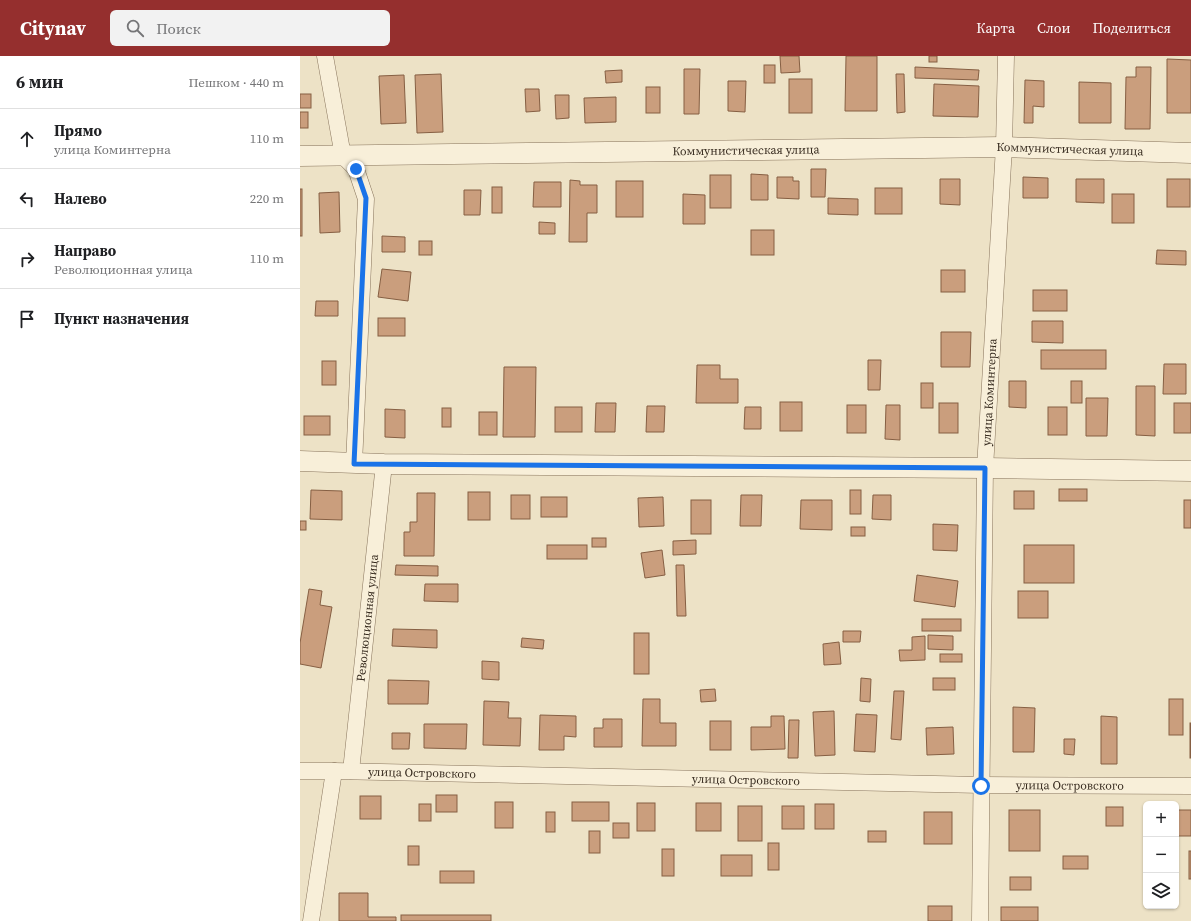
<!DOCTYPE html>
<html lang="ru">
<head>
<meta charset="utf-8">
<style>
  :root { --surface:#fff; --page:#f2f2f2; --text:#202124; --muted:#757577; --line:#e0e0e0; --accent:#952f2e }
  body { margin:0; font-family:"Source Serif 4",serif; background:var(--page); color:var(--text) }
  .controls { position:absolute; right:12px; bottom:12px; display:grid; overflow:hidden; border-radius:6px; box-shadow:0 1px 3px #0004 }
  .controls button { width:36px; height:36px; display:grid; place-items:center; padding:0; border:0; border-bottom:1px solid var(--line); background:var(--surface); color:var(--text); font:20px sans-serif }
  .stop { position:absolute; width:12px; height:12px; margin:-9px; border:3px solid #1a73e8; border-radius:50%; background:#fff }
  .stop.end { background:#1a73e8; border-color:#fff; box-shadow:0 1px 4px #0008 }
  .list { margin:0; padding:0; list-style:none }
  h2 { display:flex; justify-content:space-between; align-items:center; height:52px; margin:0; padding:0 16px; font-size:17px }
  h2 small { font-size:13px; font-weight:400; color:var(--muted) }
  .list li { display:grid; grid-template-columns:26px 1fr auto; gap:12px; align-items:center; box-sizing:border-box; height:60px; padding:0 16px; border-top:1px solid var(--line) }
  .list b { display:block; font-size:15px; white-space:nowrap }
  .list p { margin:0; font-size:13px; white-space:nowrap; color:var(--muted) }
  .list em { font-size:13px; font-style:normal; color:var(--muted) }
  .icon { flex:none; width:22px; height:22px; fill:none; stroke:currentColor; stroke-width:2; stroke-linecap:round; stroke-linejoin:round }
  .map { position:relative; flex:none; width:891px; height:865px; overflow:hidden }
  header { display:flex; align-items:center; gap:24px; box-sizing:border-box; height:56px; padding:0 20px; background:var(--accent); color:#fff }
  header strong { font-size:19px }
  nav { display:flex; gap:22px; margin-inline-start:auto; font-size:14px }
  .search { width:280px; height:36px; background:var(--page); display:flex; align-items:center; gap:10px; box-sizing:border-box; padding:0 14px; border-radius:6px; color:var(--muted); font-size:15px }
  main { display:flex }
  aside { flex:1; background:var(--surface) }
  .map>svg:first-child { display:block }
</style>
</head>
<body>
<header>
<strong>Citynav</strong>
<div class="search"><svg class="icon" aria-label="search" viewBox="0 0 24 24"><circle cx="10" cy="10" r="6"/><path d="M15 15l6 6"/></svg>Поиск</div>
<nav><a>Карта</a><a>Слои</a><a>Поделиться</a></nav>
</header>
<main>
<aside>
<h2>6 мин<small>Пешком · 440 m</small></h2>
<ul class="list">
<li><svg class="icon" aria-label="ahead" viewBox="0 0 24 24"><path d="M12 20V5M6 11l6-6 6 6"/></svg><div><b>Прямо</b><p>улица Коминтерна</p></div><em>110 m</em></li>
<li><svg class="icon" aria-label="left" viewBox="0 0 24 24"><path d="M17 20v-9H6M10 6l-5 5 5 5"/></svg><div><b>Налево</b></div><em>220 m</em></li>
<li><svg class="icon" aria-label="right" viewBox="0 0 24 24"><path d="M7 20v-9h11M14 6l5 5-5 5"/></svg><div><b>Направо</b><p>Революционная улица</p></div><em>110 m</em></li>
<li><svg class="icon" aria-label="arrive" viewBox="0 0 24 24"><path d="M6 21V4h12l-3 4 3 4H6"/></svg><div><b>Пункт назначения</b></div></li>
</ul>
</aside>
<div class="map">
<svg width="891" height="865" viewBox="0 0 891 865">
  <rect width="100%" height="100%" fill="#ede2c6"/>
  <!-- building -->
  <g fill="#ca9e7d" stroke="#865f43">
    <polygon points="480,0 499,0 500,16 481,17"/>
    <polygon points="546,0 577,0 577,55 545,55"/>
    <rect x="629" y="0" width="8" height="6"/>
    <polygon points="867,3 891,4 891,57 867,57"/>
    <rect x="464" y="9" width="11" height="18"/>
    <polygon points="615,11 679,14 678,24 615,22"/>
    <polygon points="836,11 851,11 850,73 825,73 826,21 836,21"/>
    <polygon points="384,13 400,13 399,58 384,58"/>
    <polygon points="322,14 322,26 306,27 305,15"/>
    <polygon points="141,18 143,76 117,77 115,19"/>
    <polygon points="596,18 604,18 605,56 597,57"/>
    <polygon points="104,19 106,67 81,68 79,20"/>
    <rect x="489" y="23" width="23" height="34"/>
    <polygon points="725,24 744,25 744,51 733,50 733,67 724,67"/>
    <polygon points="428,25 446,25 445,56 428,55"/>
    <polygon points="779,26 811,27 811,67 779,67"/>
    <polygon points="634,28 679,30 678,61 633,60"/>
    <rect x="346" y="31" width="14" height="26"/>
    <polygon points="225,33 239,33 240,55 226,56"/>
    <rect x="0" y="38" width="11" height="14"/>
    <polygon points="255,39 269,39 269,62 256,63"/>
    <polygon points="316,41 316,66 285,67 284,42"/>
    <rect x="0" y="56" width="8" height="16"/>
    <polygon points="511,113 526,113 525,141 511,141"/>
    <polygon points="451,118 468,119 468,144 451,144"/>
    <rect x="410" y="119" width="21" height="33"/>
    <polygon points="477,121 493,121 493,125 499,125 499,143 477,142"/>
    <polygon points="723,121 748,122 748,142 723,142"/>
    <polygon points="640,123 660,123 660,149 640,148"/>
    <polygon points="776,123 804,123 804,147 776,146"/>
    <rect x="867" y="123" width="23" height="28"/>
    <polygon points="270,124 280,125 280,129 297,129 297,157 287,157 287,186 269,186"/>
    <rect x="316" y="125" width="27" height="36"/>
    <polygon points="234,126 261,126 261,151 233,151"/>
    <rect x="192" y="131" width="10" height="26"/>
    <rect x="575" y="132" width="27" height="26"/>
    <rect x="0" y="133" width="2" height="47"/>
    <polygon points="164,134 181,134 180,159 164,159"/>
    <polygon points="39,136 40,176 20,177 19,137"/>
    <polygon points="383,138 405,139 405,168 383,168"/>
    <rect x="812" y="138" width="22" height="29"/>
    <polygon points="528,142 558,143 558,159 528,158"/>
    <polygon points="239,166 255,167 255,178 239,178"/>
    <rect x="451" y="174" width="23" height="25"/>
    <polygon points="82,180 105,181 105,196 82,196"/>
    <rect x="119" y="185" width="13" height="14"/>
    <polygon points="857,194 886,195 886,209 856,208"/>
    <polygon points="82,213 111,216 108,245 78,241"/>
    <rect x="641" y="214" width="24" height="22"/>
    <rect x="733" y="234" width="34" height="21"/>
    <polygon points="16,245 38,245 38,260 15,260"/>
    <rect x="78" y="262" width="27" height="18"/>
    <polygon points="732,265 763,265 763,287 732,286"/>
    <polygon points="641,276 671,276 670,311 641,311"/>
    <rect x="741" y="294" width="65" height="19"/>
    <polygon points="568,304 581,304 580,334 568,334"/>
    <rect x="22" y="305" width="14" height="24"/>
    <polygon points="864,308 886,308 886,338 863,338"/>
    <polygon points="397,309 420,309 420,323 438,323 438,347 396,347"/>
    <polygon points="204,311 236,311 235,381 203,381"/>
    <polygon points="709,325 726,325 726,352 709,351"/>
    <rect x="771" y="325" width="11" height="22"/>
    <rect x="621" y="327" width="12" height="25"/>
    <polygon points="836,330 855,330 855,380 836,379"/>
    <polygon points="786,342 808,342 807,380 786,380"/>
    <rect x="480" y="346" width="22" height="29"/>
    <polygon points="296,347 316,347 315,376 295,376"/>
    <rect x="639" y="347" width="19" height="30"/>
    <rect x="874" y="347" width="17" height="30"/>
    <rect x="547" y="349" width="19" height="28"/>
    <polygon points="586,349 600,349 600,384 585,383"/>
    <polygon points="347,350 365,350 364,376 346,376"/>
    <rect x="255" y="351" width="27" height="25"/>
    <polygon points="445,351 461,351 461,373 444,373"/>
    <rect x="748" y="351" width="19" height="28"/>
    <rect x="142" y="352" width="9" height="19"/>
    <polygon points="85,353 105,354 105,382 85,381"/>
    <rect x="179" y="356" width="18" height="23"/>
    <rect x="4" y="360" width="26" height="19"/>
    <rect x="759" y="433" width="28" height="12"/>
    <polygon points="11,434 42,435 42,464 10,463"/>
    <rect x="550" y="434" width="11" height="24"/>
    <rect x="714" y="435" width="20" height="18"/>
    <rect x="168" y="436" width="22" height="28"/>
    <polygon points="117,437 135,437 134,500 104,500 104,476 110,476 110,466 117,466"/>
    <rect x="211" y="439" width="19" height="24"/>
    <polygon points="441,439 462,439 461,470 440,470"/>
    <polygon points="573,439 591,439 591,464 572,463"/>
    <rect x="241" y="441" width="26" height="20"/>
    <polygon points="363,441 364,470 339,471 338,442"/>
    <rect x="391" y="444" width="20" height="34"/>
    <polygon points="501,444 532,444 532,474 500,473"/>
    <rect x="884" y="444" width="7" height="28"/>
    <rect x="0" y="465" width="6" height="9"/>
    <polygon points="633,468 658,469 657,495 633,494"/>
    <rect x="551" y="471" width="14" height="9"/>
    <rect x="292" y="482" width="14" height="9"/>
    <polygon points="396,484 396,498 373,499 373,485"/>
    <rect x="247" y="489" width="40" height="14"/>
    <rect x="724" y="489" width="50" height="38"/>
    <polygon points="362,494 365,519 345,522 341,497"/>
    <polygon points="96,509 138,510 138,520 95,519"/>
    <polygon points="376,509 384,509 386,560 377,560"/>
    <polygon points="617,519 658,525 655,551 614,545"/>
    <polygon points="125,528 158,528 158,546 124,545"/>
    <polygon points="9,533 22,535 20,549 32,551 21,612 0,608 0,587"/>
    <rect x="718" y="535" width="30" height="27"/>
    <rect x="622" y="563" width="39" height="12"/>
    <polygon points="93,573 137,574 137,592 92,590"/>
    <polygon points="543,575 561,575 560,586 543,586"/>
    <rect x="334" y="577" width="15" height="41"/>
    <polygon points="628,579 653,580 653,594 628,593"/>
    <polygon points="625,580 625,604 600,605 599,594 612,594 612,581"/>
    <polygon points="222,582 244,584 243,593 221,591"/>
    <polygon points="539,586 541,608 524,609 523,588"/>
    <rect x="640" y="598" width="22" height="8"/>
    <polygon points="182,605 199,606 199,624 182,623"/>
    <polygon points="561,622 571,623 570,646 560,645"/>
    <rect x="633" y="622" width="22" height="12"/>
    <polygon points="88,624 129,625 128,648 88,648"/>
    <polygon points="415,633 416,645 401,646 400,634"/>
    <polygon points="594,635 604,635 601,684 591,683"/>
    <polygon points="343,643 360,643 360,667 376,667 376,690 342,690"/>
    <rect x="869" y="643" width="14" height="36"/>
    <polygon points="184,645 209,646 208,662 221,662 220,690 183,689"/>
    <polygon points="713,651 735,652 734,696 713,696"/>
    <polygon points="534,655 535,699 515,700 513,656"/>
    <polygon points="556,658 577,659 575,696 554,695"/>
    <polygon points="240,659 276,660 276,681 264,680 264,694 239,694"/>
    <polygon points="471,660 484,660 485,693 451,694 451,671 471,671"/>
    <polygon points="801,660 817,661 817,708 801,708"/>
    <polygon points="303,663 322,663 322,691 294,691 294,672 303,672"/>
    <polygon points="489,664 499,664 498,702 488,702"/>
    <rect x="410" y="665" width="21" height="29"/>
    <rect x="890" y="667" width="1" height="35"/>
    <polygon points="124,668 167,668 166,693 124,692"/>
    <polygon points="653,671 654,698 627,699 626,672"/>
    <polygon points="92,677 110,677 109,693 92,693"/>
    <polygon points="764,683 775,683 774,699 764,698"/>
    <rect x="136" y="739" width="21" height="17"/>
    <rect x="60" y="740" width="21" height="23"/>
    <rect x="195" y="746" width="18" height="26"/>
    <rect x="272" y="746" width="37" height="19"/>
    <rect x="337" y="747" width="18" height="28"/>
    <rect x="396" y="747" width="25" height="28"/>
    <rect x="119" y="748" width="12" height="17"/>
    <rect x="515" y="748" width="19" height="25"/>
    <rect x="438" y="750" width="24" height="35"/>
    <rect x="482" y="750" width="22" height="23"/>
    <rect x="806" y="751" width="17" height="19"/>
    <rect x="709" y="754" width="31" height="41"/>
    <rect x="876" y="754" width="15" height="26"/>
    <rect x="246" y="756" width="9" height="20"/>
    <rect x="624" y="756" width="28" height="32"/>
    <rect x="313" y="767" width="16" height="15"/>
    <rect x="289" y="775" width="11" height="22"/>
    <rect x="568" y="775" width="18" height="11"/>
    <rect x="468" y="787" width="11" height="27"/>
    <rect x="108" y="790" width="11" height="19"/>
    <rect x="362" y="793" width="12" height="27"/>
    <rect x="889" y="795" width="2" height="28"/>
    <rect x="421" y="799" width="31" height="21"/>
    <rect x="763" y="800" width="25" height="13"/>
    <rect x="140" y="815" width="34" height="12"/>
    <rect x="710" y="821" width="21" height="13"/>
    <polygon points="39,837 68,837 68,861 96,861 96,865 39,865"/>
    <rect x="628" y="850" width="24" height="15"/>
    <rect x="701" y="851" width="37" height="14"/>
    <rect x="101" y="859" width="90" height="6"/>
  </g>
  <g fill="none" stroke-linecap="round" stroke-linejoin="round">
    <defs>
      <g id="minor">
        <polyline points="25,0 43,100 56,113 66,143 54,408"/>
        <path id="s1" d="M0 715H34L681 729 891 730"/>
        <path id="s2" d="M51 715 84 408"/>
        <polyline points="11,865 34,715"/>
        <path id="s3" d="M680 865 685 412 704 91 706 0"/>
      </g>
      <g id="tertiary">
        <path id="s4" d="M0 100 704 91 891 97"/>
        <polyline points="0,405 84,408 685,412 891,415"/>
      </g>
    </defs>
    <!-- minor casing -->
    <use href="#minor" stroke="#88745c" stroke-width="17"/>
    <!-- tertiary casing -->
    <use href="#tertiary" stroke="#88745c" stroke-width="21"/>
    <!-- minor -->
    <use href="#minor" stroke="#f8efd9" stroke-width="16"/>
    <!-- tertiary -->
    <use href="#tertiary" stroke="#f8efd9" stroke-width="20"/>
  </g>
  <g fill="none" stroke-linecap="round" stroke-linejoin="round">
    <!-- route -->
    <polyline stroke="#1a73e8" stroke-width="5" points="56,113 66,142 54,408 685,412 681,730"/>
  </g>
  <g text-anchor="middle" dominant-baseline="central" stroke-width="3" stroke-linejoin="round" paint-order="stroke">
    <!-- street labels -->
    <g font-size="12" fill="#382c20" stroke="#f4ecd5">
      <text stroke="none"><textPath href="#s4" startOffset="770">Коммунистическая улица</textPath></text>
      <text stroke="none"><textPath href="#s4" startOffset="446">Коммунистическая улица</textPath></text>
      <text stroke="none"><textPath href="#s3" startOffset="529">улица Коминтерна</textPath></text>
      <text stroke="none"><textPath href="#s2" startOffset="154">Революционная улица</textPath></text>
      <text stroke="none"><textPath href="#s1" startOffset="122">улица Островского</textPath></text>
      <text stroke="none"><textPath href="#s1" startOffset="446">улица Островского</textPath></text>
      <text stroke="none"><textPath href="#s1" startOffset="770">улица Островского</textPath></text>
    </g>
  </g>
</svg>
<div class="controls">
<button>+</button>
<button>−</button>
<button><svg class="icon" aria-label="layers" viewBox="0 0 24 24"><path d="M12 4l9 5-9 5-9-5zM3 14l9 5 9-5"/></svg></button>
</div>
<div class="stop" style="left:681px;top:730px"></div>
<div class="stop end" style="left:56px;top:113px"></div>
</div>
</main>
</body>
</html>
